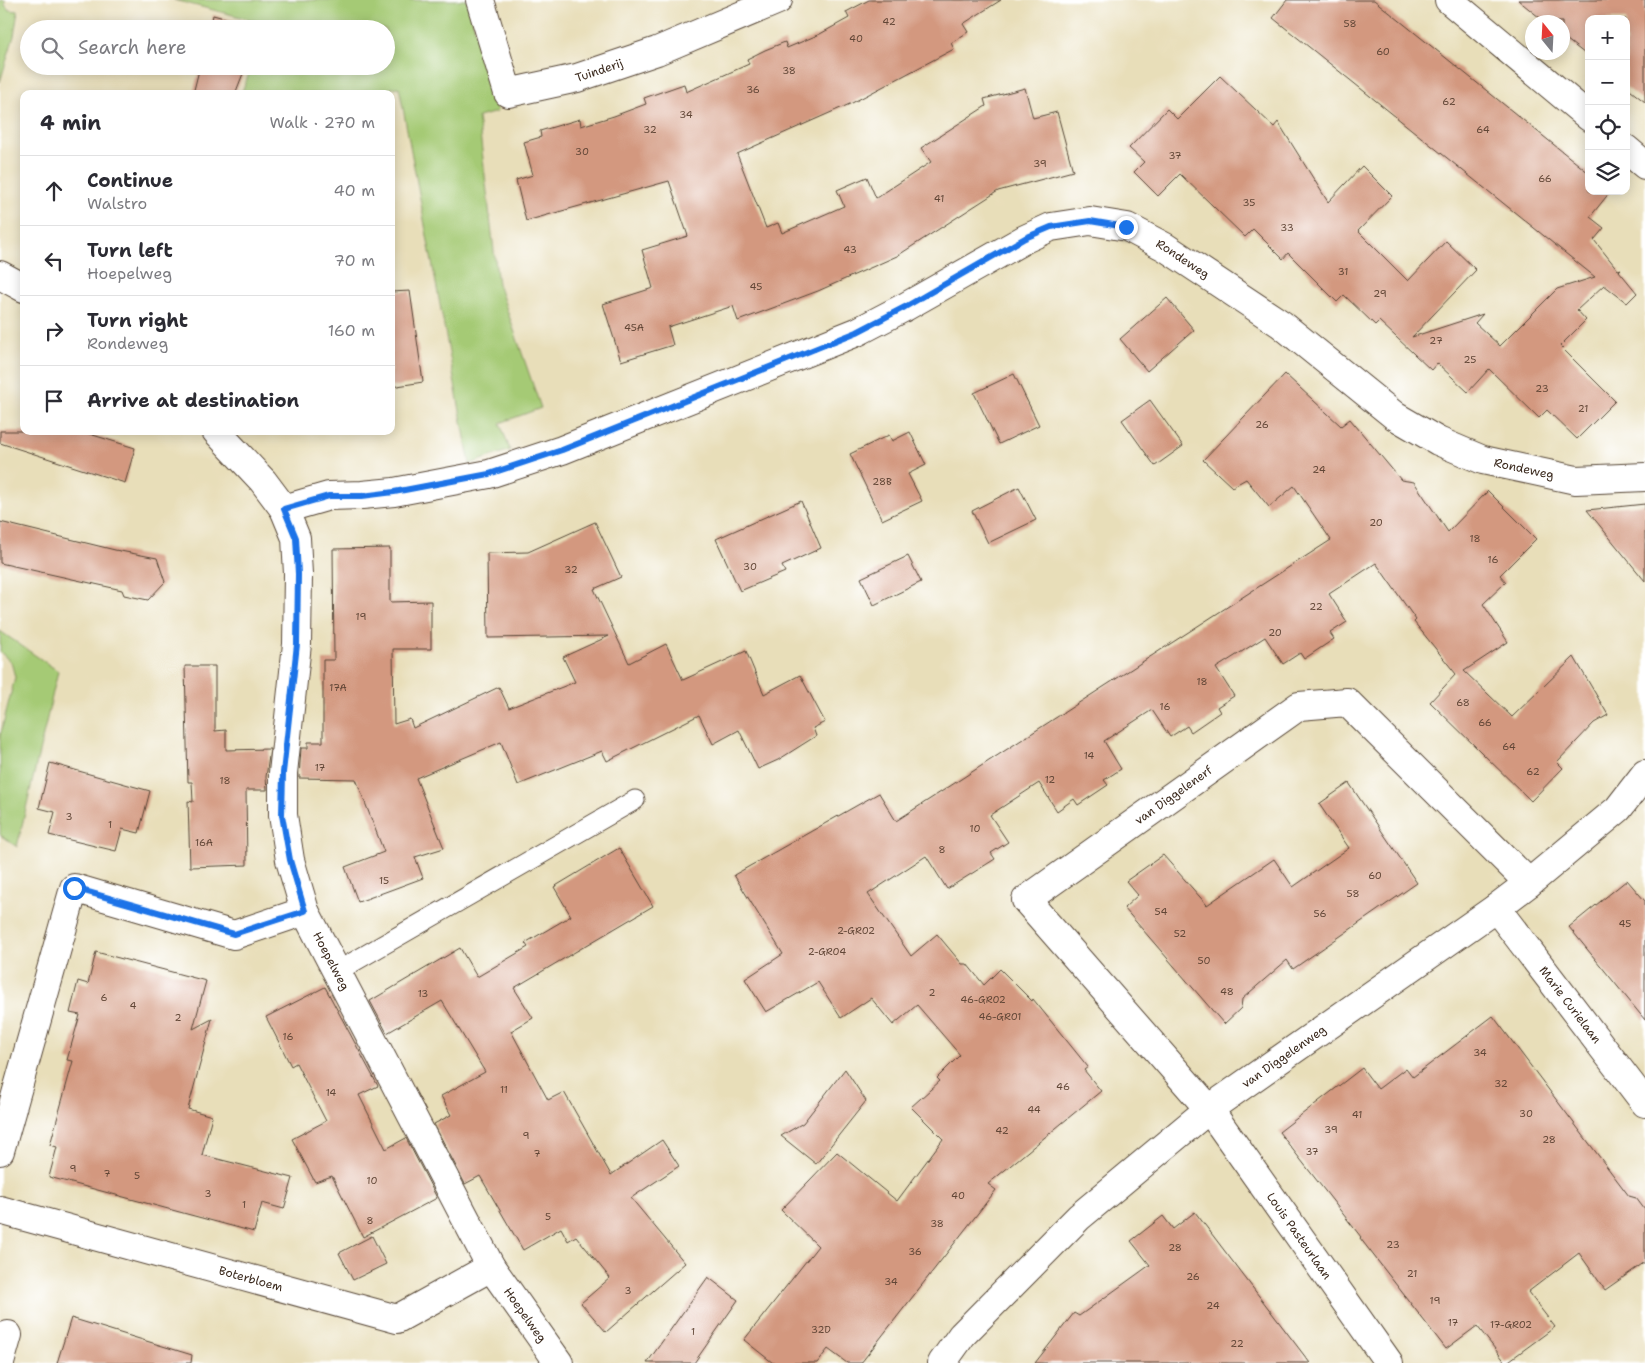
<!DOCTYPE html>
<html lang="en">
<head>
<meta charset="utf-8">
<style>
  :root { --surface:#fff; --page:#f7f7f7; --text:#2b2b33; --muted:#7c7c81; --line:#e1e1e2 }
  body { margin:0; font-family:"Shantell Sans",sans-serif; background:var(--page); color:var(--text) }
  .controls { position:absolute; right:15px; top:15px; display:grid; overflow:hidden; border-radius:10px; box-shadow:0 2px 12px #0003 }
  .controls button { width:45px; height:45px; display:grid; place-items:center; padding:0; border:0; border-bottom:1px solid var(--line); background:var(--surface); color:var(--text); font:25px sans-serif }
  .compass { position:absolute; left:1525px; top:15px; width:45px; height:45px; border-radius:50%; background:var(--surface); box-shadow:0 2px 12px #0003; rotate:342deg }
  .stop { position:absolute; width:15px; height:15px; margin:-11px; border:4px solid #1a73e8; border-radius:50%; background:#fff }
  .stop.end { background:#1a73e8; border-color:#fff; box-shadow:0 1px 5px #0008 }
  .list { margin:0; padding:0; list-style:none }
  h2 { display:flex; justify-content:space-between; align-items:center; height:65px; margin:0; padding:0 20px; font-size:21px }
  h2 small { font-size:16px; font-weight:400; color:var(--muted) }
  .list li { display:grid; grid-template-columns:32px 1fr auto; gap:15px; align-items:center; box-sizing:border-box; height:70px; padding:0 20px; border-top:1px solid var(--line) }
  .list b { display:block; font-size:19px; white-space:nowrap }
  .list p { margin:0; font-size:16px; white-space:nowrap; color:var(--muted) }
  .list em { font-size:16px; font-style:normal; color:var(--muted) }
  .icon { flex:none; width:28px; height:28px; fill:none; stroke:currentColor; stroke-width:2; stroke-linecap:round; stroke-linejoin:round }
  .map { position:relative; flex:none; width:1645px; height:1363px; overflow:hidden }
  .search { position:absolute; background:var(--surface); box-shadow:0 2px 12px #0003; left:20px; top:20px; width:375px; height:55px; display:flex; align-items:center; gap:12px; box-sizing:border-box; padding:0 18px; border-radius:28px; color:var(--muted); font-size:19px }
  .panel { position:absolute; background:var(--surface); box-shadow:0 2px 12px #0003; left:20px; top:90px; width:375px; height:345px; border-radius:10px }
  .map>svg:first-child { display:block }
</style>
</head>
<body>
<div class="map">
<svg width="1645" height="1363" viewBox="0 0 1645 1363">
  <rect width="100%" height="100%" fill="#fff"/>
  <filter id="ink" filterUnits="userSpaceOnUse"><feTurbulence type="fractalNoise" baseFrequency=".02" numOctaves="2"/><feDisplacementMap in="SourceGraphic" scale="10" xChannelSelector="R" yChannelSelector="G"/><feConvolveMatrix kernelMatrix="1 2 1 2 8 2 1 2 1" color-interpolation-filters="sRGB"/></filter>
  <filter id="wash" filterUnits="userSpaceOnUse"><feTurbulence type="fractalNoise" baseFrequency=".0096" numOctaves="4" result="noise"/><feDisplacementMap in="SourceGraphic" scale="20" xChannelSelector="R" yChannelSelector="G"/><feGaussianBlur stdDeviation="1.12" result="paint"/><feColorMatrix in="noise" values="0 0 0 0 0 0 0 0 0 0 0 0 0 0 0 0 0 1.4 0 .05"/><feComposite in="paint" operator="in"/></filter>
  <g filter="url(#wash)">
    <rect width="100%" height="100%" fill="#e8deb9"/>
    <!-- green -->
    <g fill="#a5ca74" stroke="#707a49">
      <polygon points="0,0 5,0 5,5 9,10 18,11 14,36 0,82"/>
      <polygon points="174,0 467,0 497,112 478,117 498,284 541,408 500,423 510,450 470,464 399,87 354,94 241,94 252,66 386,66 386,29 267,29 268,24"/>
      <polygon points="0,631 58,671 17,847 0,835 0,736 15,677 11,662 0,652"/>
    </g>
    <g id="blocks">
      <!-- building -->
      <g fill="#d3987f">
        <polygon points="869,0 1001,0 963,24 968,32 951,43 954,49 852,103 737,154 766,228 778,223 782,233 844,206 837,190 867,177 876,198 931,162 921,148 986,106 984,99 1025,88 1033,118 1057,112 1073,171 998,191 897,256 818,291 738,321 733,306 668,327 673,345 621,361 603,304 653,288 642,250 688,236 669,181 526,221 516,180 533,175 524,142 541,137 540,131 580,119 581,126 614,116 646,104 644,98 684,84 686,92 749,64 747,59 765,50 785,42 787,48 820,34 849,18 846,12"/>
        <polygon points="1287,0 1374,0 1589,173 1589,191 1610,192 1590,217 1604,228 1594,240 1618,270 1621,269 1619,271 1637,293 1627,303 1604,285 1577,310 1586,320 1560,346 1615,401 1577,439 1547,410 1539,418 1489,369 1468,392 1437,363 1431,370 1379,321 1375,325 1344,295 1337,302 1288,253 1283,259 1253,229 1245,237 1180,174 1158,196 1134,172 1144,162 1129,148 1167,109 1177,119 1220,76 1274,127 1278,122 1328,202 1362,166 1392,196 1358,231 1408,281 1446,241 1476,270 1412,337 1483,314 1475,323 1500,346 1557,289 1595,277 1273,18"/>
        <polygon points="1518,0 1645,0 1645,102 1626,87 1626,19 1589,19 1589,57 1562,36 1562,22 1545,22"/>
        <polygon points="213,15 261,28 210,29"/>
        <polygon points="200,66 246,66 235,94 193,94"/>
        <polygon points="410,291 423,382 391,387 391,292"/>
        <polygon points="1167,298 1194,330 1147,371 1120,339"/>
        <polygon points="1014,374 1039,425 999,444 974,393"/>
        <polygon points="1285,374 1341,426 1350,419 1401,480 1414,482 1448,532 1488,491 1536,539 1500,575 1506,582 1483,604 1508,642 1464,671 1512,717 1574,657 1608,715 1594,723 1557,762 1563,768 1531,801 1430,702 1456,674 1414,622 1416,620 1376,563 1329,594 1347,622 1330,633 1334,639 1304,659 1300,653 1283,664 1265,637 1216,668 1234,696 1217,707 1220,712 1191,732 1187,726 1170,737 1152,710 1104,741 1121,769 1104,780 1108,785 1078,805 1074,799 1057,811 1039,783 990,815 1008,842 991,853 995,859 947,889 926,856 868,894 911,956 937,934 962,964 967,964 984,985 1000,969 1032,1001 1033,999 1088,1067 1084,1070 1101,1091 988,1184 996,1190 861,1363 847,1363 828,1349 817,1363 773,1363 744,1340 818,1246 781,1210 837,1152 897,1201 943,1139 911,1107 940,1081 937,1078 960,1055 917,1005 893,1025 871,998 841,1018 818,982 766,1012 745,979 783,954 734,875 879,793 896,821 1331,540 1294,486 1269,507 1246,479 1232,487 1203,460"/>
        <polygon points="1150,400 1183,446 1155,466 1122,420"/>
        <polygon points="0,431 80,431 135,448 125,483 0,443"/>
        <polygon points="910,432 926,465 908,474 922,501 882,520 850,454 889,435 892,441"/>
        <polygon points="1019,487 1036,520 988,543 972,511"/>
        <polygon points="801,501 821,548 782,566 785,572 740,591 716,539"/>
        <polygon points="1645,504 1645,581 1587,510"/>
        <polygon points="0,522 115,550 157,558 165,582 148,600 124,595 122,590 0,563"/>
        <polygon points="595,522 621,577 594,589 629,663 666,644 683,680 746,651 764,694 800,675 825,722 813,728 816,736 778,760 758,769 739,730 713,744 699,715 607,761 602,751 518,785 501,742 416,778 444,848 415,857 423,878 358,902 345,867 384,852 356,779 299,778 301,748 308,748 308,742 323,742 323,660 334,660 333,549 390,548 390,602 431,601 431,649 393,649 394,724 410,719 413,728 499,687 509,708 575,682 563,657 609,636 488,638 487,553 528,552"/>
        <polygon points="908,556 921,582 874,605 861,578"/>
        <polygon points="185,666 215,666 215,731 226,730 226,750 270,749 266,777 267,790 246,790 247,865 190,867 188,801 193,802 192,782 188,782"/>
        <polygon points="50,763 150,791 139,833 122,829 116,851 49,835 55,812 39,808"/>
        <polygon points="1349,783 1417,883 1293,969 1287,960 1242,999 1241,1008 1224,1024 1124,908 1138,895 1126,881 1163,855 1207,905 1274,859 1293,887 1349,848 1319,804"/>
        <polygon points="619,848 653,906 514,988 533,1018 511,1031 548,1100 564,1092 611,1175 662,1140 679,1166 631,1198 685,1263 606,1332 581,1303 610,1278 576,1236 568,1241 561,1228 523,1250 480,1176 465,1184 434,1124 451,1115 441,1096 485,1072 442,1001 387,1033 370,1001 460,948 477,977 528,947 525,943 571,916 554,887"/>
        <polygon points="1627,880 1645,901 1645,1020 1569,927"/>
        <polygon points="96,952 206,981 193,1029 212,1019 188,1109 212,1116 202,1155 293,1178 284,1209 262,1203 254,1232 49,1177 57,1147 50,1145 73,1061 67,1060 80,1015 70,1013 78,981 88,984"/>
        <polygon points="325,987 378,1086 359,1095 386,1149 406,1138 437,1198 363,1237 332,1176 315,1182 292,1139 326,1121 296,1063 291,1066 266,1017"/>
        <polygon points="1493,1016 1629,1196 1636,1198 1645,1210 1645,1262 1605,1290 1579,1253 1528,1292 1555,1327 1506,1363 1477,1326 1446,1349 1360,1238 1361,1237 1279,1132 1362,1068 1378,1089 1406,1068 1413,1077"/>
        <polygon points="845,1069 866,1101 816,1164 781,1136 803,1123"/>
        <polygon points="1195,1212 1310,1363 1035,1363 1074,1313 1079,1316 1150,1265 1131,1241 1163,1216 1173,1229"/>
        <polygon points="372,1236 386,1264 353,1280 339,1253"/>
        <polygon points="708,1277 738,1300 694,1363 647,1363"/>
        <polygon points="71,1318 192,1355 191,1363 57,1363"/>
      </g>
    </g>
  </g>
  <g filter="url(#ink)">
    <use href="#blocks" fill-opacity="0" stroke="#554535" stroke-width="1"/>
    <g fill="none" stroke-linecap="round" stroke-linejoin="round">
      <defs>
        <polyline id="service" points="336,972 635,800"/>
        <g id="minor">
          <path id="s1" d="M480 0 508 93 577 78 657 51 778 0"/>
          <polyline points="1449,0 1589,117"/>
          <polyline points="1626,149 1645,165"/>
          <polyline points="0,275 24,288"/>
          <path id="s2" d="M216 431 263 481 284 509 296 538 298 574 297 644 283 773V815L290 860 305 911 491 1267 559 1363"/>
          <path id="s3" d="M284 509 329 496 362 495 394 492 489 474 562 450 857 332 905 307 1025 239 1051 227 1090 221 1127 227 1165 247 1281 324 1395 416 1438 441 1483 460 1576 480 1645 477"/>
          <path id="s4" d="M1496 908 1645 1103"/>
          <polyline points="0,1151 74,888 234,935 305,911"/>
          <path id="s5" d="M0 1210 397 1319 491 1267"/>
          <polyline points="0,1363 8,1335"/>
          <path id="s6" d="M942 1363 962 1335 1079 1217 1209 1109 1496 908 1529 883 1618 809 1645 774"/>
          <path id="s7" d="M1389 1363 1209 1109 1026 900 1299 706 1347 702 1529 883"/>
        </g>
      </defs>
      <!-- service casing -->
      <use href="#service" stroke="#554535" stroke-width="21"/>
      <!-- minor casing -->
      <use href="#minor" stroke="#554535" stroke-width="30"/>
      <!-- service -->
      <use href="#service" stroke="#fff" stroke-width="19"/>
      <!-- minor -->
      <use href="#minor" stroke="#fff" stroke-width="28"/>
    </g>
  </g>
  <g fill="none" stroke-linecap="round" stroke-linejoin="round" filter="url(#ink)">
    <!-- route -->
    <polyline stroke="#1a73e8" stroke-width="6" points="74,888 234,934 305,911 290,860 282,815 283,773 297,644 298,574 296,538 284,509 329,496 362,496 394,492 489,474 562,450 857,332 905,307 1025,238 1051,227 1090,221 1126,227"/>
  </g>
  <g text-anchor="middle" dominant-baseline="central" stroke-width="4.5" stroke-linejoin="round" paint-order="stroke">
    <!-- number labels -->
    <g font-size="10" fill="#614636">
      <text x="889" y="21">42</text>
      <text x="1350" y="23">58</text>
      <text x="856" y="38">40</text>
      <text x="1383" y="51">60</text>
      <text x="789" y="70">38</text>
      <text x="753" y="89">36</text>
      <text x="1449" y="101">62</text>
      <text x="686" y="114">34</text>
      <text x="650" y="129">32</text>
      <text x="1483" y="129">64</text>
      <text x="582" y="151">30</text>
      <text x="1175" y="155">37</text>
      <text x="1040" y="163">39</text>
      <text x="1545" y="178">66</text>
      <text x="939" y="198">41</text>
      <text x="1249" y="202">35</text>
      <text x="1287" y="227">33</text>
      <text x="850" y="249">43</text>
      <text x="1343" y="271">31</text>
      <text x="756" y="286">45</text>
      <text x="1380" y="293">29</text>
      <text x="634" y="327">45A</text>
      <text x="1436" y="340">27</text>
      <text x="1470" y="359">25</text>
      <text x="1542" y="388">23</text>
      <text x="1583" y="408">21</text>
      <text x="1262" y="424">26</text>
      <text x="1319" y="469">24</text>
      <text x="882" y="481">28B</text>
      <text x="1376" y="522">20</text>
      <text x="1475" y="538">18</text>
      <text x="1493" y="559">16</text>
      <text x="750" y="566">30</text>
      <text x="571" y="569">32</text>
      <text x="1316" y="606">22</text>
      <text x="361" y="616">19</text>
      <text x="1275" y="632">20</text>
      <text x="1202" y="681">18</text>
      <text x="338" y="687">17A</text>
      <text x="1463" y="702">68</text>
      <text x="1165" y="706">16</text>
      <text x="1485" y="722">66</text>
      <text x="1509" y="746">64</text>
      <text x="1089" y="755">14</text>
      <text x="320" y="767">17</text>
      <text x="1533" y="771">62</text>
      <text x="1050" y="779">12</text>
      <text x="225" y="780">18</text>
      <text x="69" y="816">3</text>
      <text x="110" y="824">1</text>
      <text x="975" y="828">10</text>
      <text x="204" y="842">16A</text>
      <text x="942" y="849">8</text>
      <text x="1375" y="875">60</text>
      <text x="384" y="880">15</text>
      <text x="1353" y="893">58</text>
      <text x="1161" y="911">54</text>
      <text x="1320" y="913">56</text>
      <text x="1625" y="923">45</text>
      <text x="856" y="930">2-GR02</text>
      <text x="1180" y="933">52</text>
      <text x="827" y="951">2-GR04</text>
      <text x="1204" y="960">50</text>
      <text x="1227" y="991">48</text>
      <text x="932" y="992">2</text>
      <text x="423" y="993">13</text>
      <text x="104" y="997">6</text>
      <text x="983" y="999">46-GR02</text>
      <text x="133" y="1005">4</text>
      <text x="1000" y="1016">46-GR01</text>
      <text x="178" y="1017">2</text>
      <text x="288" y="1036">16</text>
      <text x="1480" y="1052">34</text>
      <text x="1501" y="1083">32</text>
      <text x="1063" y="1086">46</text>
      <text x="504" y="1089">11</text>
      <text x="331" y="1092">14</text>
      <text x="1034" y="1109">44</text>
      <text x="1526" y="1113">30</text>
      <text x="1357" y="1114">41</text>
      <text x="1331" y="1129">39</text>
      <text x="1002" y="1130">42</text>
      <text x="526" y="1135">9</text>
      <text x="1549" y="1139">28</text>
      <text x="1312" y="1151">37</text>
      <text x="537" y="1153">7</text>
      <text x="73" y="1168">9</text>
      <text x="107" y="1173">7</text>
      <text x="137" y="1175">5</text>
      <text x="372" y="1180">10</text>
      <text x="208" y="1193">3</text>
      <text x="958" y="1195">40</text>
      <text x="244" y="1204">1</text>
      <text x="548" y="1216">5</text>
      <text x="370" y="1220">8</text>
      <text x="937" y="1223">38</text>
      <text x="1393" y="1244">23</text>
      <text x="1175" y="1247">28</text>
      <text x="915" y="1251">36</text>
      <text x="1412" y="1273">21</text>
      <text x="1193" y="1276">26</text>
      <text x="891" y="1281">34</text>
      <text x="628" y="1290">3</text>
      <text x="1435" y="1300">19</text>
      <text x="1213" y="1305">24</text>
      <text x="1453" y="1322">17</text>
      <text x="1511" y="1324">17-GR02</text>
      <text x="821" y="1329">32D</text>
      <text x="693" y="1331">1</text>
      <text x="1237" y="1343">22</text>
    </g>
    <!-- street labels -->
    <g font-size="12" fill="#3b2a1e" stroke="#fff">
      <text stroke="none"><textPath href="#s1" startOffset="191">Tuinderij</textPath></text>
      <text stroke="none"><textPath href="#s3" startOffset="965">Rondeweg</textPath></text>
      <text stroke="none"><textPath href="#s3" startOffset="1370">Rondeweg</textPath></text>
      <text stroke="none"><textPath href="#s7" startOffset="770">van Diggelenerf</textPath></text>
      <text stroke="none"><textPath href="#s2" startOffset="568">Hoepelweg</textPath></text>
      <text stroke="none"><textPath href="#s4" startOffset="122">Marie Curielaan</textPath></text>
      <text stroke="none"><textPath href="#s6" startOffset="461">van Diggelenweg</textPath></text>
      <text transform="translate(1299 1236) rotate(55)">Louis Pasteurlaan</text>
      <text stroke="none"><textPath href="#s5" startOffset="260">Boterbloem</textPath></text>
      <text stroke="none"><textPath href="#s2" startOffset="972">Hoepelweg</textPath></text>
    </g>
  </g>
</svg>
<div class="controls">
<button>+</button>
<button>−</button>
<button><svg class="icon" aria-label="locate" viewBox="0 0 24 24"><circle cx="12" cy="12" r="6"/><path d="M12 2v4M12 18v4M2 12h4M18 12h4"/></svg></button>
<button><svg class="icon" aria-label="layers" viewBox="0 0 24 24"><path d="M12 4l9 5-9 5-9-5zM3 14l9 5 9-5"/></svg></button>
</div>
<svg class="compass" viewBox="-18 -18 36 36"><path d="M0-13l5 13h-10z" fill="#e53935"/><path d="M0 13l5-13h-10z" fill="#7c7c81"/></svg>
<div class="stop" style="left:74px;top:888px"></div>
<div class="stop end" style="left:1126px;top:227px"></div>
<div class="search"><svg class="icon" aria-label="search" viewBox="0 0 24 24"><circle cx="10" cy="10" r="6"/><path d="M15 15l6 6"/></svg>Search here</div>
<section class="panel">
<h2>4 min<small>Walk · 270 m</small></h2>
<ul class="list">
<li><svg class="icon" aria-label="ahead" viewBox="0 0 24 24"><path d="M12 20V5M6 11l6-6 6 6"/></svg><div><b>Continue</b><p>Walstro</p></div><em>40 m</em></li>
<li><svg class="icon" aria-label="left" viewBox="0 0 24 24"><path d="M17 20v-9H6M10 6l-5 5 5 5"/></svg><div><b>Turn left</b><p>Hoepelweg</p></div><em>70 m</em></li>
<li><svg class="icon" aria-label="right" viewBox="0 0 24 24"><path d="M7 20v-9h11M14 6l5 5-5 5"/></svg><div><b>Turn right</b><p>Rondeweg</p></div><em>160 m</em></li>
<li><svg class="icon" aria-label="arrive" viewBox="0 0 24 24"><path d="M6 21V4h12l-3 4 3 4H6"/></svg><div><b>Arrive at destination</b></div></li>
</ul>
</section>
</div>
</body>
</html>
